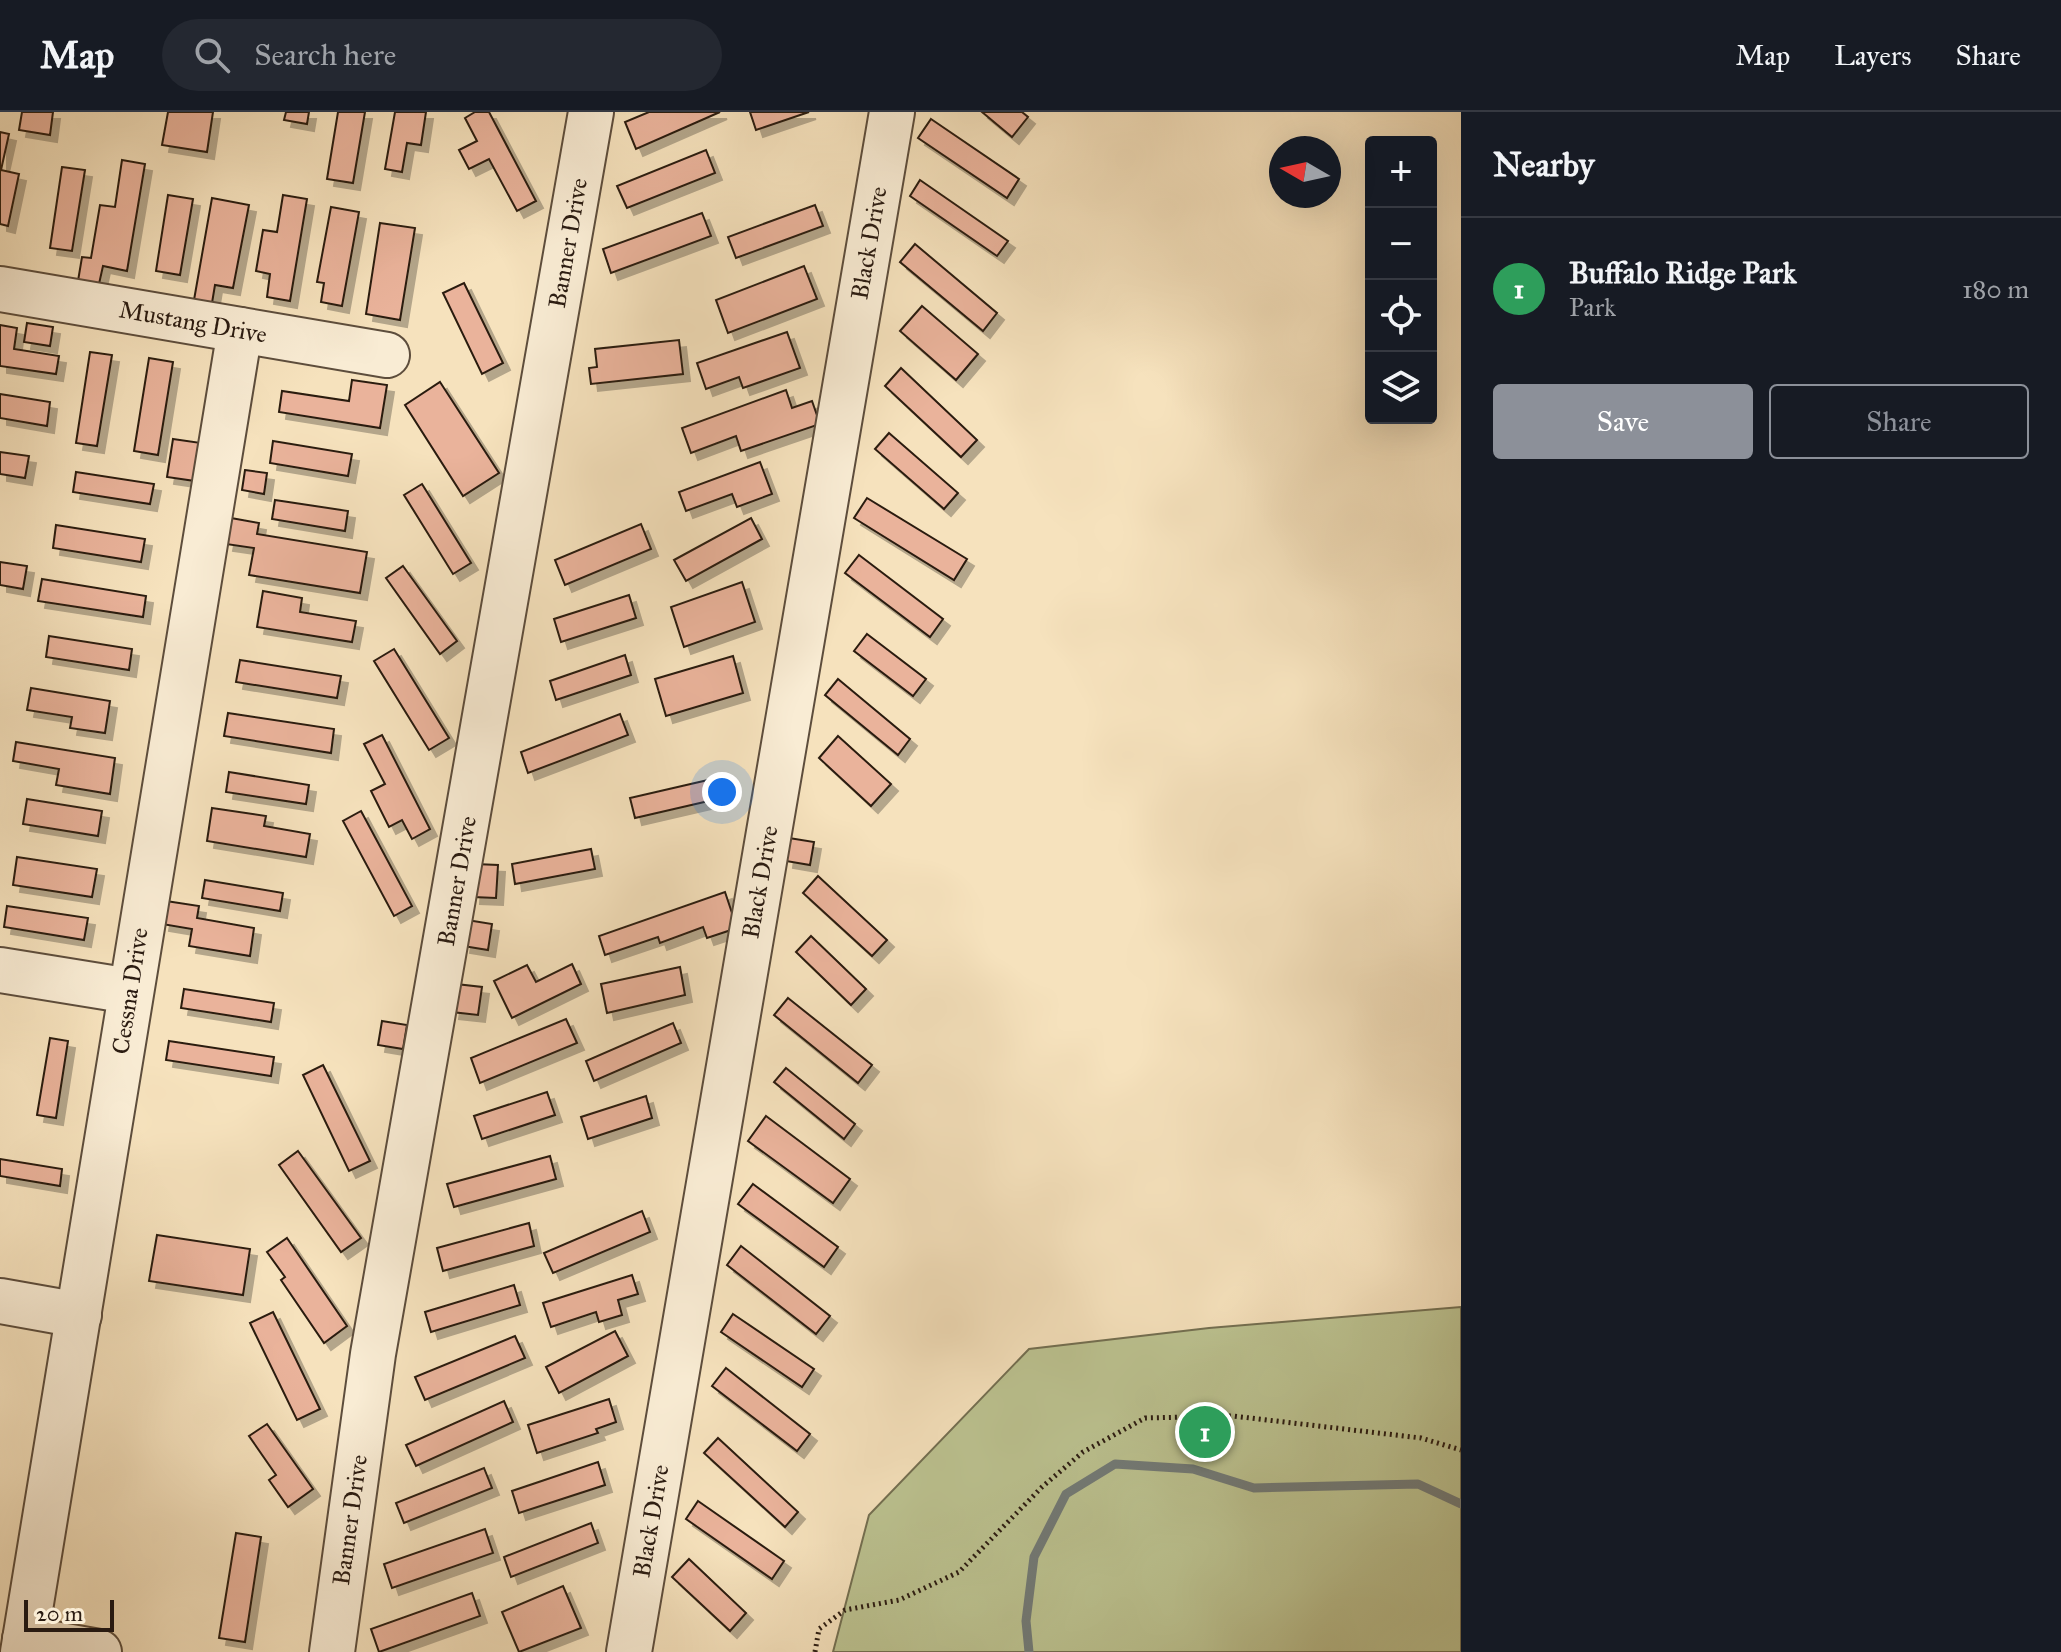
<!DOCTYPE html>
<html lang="en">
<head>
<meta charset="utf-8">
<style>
  :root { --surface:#171b24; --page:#242831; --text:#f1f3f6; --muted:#9ea1a6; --line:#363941; --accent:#8c9099 }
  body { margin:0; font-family:"IM FELL Great Primer",serif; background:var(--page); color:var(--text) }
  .controls { position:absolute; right:24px; top:24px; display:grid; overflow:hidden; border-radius:8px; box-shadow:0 8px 32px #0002 }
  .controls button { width:72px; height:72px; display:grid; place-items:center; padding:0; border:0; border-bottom:2px solid var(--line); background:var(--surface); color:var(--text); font:40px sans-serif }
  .compass { position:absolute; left:1269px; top:24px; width:72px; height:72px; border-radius:50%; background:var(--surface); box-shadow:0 8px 32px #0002; rotate:279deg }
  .scale { position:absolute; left:24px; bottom:20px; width:90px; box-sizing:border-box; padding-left:8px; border:4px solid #2a1b11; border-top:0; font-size:22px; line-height:28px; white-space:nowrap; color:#2a1b11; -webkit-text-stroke:6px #f9ecd4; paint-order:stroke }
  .you { position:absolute; left:722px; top:680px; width:28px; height:28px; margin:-20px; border:6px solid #fff; border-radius:50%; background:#1a73e8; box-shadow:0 0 0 12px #1a73e833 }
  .badge { display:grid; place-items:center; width:52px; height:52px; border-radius:50%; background:var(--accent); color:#fff; font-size:26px; font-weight:700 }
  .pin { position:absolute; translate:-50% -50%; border:4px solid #fff; box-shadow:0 2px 8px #0006 }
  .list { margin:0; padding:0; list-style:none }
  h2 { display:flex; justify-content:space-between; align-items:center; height:104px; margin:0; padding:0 32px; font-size:34px }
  h2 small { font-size:26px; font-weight:400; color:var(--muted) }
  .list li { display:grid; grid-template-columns:52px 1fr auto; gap:24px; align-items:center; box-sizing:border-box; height:144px; padding:0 32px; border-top:2px solid var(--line) }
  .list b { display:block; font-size:30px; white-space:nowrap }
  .list p { margin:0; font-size:26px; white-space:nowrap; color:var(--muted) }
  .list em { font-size:26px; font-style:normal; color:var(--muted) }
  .actions { display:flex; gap:16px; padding:24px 32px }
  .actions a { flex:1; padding:18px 0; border:2px solid var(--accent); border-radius:8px; text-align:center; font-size:28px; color:var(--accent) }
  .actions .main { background:var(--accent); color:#fff }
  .icon { flex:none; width:44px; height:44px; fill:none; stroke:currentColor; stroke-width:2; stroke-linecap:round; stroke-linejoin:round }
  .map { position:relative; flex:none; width:1461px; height:1540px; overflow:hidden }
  header { display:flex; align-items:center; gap:48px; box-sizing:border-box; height:112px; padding:0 40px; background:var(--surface); border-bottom:2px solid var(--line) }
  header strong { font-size:38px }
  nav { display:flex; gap:44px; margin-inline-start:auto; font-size:28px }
  .search { width:560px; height:72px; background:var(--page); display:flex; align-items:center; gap:20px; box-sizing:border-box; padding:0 28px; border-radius:44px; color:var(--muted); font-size:30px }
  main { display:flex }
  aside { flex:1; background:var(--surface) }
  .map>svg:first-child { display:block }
</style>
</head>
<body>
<header>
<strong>Map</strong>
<div class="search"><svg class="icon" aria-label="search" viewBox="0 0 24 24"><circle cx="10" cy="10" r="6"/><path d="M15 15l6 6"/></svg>Search here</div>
<nav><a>Map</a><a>Layers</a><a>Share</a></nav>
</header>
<main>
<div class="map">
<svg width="1461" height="1540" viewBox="0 0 1461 1540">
  <defs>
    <filter id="shadow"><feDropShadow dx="7" dy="7" stdDeviation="0" flood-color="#0004"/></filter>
  </defs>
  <rect width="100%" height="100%" fill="#f6e2bd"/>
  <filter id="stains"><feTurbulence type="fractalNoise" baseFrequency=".0025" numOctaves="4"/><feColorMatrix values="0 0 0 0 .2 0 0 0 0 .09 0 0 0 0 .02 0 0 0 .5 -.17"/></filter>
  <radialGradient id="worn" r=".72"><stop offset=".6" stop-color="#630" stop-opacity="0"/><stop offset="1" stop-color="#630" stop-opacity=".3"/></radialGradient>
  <!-- green -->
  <polygon fill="#bcc391" stroke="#736f51" stroke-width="2" points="1461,1195 1461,1540 833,1540 869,1403 1029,1237 1209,1216"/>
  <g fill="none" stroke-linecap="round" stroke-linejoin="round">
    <!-- stream -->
    <polyline stroke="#727b78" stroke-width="9" points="1029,1540 1026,1509 1034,1445 1066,1382 1115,1352 1193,1357 1254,1376 1418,1372 1461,1392"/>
  </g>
  <!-- building -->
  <g fill="#eab39b" stroke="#2a1b11" stroke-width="2" filter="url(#shadow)">
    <polygon points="22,0 53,0 50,23 19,18"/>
    <polygon points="168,0 213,0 207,40 162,33"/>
    <polygon points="286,0 309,0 307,12 284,8"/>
    <polygon points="338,0 365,0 353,71 327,67"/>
    <polygon points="395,0 426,0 421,33 407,31 402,60 385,57"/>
    <polygon points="475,0 489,0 536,89 517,99 489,47 469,57 459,38 477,29 465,6"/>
    <polygon points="649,0 720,0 636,37 625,10"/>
    <polygon points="750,0 809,0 756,18"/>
    <polygon points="982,0 1022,0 1028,5 1012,25"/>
    <polygon points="931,7 1019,67 1007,86 918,26"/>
    <polygon points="0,20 9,22 1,58 19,62 8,114 0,112"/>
    <polygon points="706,38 715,61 627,96 617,74"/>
    <polygon points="122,48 145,52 127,159 103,154 99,172 78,169 82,145 91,146 100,93 115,95"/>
    <polygon points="62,55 85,58 72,139 50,136"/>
    <polygon points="920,68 1008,129 997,144 910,84"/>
    <polygon points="168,83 193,87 180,163 156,159"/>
    <polygon points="283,83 307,87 290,189 267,185 270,162 256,159 263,118 277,120"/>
    <polygon points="212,86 249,93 233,176 215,173 212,191 194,188"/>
    <polygon points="815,93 823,114 736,146 728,125"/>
    <polygon points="331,95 359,100 342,194 321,190 324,171 317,170"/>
    <polygon points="702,101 711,124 611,161 603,137"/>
    <polygon points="380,111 415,116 400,208 366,202"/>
    <polygon points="915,132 997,201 983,219 900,150"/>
    <polygon points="804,154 817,187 728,221 716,188"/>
    <polygon points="464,171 503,251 482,262 443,181"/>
    <polygon points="922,194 978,242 956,268 900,219"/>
    <polygon points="27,211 53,215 50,234 24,230"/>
    <polygon points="0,213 17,216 14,237 59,244 56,262 0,254"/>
    <polygon points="787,220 800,256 743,276 739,265 706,277 697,251"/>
    <polygon points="679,228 683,262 591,272 589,256 597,255 595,237"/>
    <polygon points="90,240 112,243 97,334 76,331"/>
    <polygon points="149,246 173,250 158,343 134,339"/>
    <polygon points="901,256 977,328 961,345 885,274"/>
    <polygon points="352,268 387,273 380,316 279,300 282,279 349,289"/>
    <polygon points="440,270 499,361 463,384 405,293"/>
    <polygon points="786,278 792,296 812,289 820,312 741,339 736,324 691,341 682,316"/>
    <polygon points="0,282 50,290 47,314 0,306"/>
    <polygon points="889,321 958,381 944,397 875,337"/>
    <polygon points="173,327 201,331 195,369 167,365"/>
    <polygon points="273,329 352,342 348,364 270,351"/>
    <polygon points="0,340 29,344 25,366 0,362"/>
    <polygon points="760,350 772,382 737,395 732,382 686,399 679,380"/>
    <polygon points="245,358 267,361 264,382 242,378"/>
    <polygon points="76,360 154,372 150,392 73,380"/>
    <polygon points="422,372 471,451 453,462 404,383"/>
    <polygon points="867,386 967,447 954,468 854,406"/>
    <polygon points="275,388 348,399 345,419 272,407"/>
    <polygon points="231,406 259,411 257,422 367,440 360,481 249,463 254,436 226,432"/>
    <polygon points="751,406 762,427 686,469 674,448"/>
    <polygon points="641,412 651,437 565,473 555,448"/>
    <polygon points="56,413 145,427 141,450 53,436"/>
    <polygon points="859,443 943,507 930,525 845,461"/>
    <polygon points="0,450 27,454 23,477 0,473"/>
    <polygon points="403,454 457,529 440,542 386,466"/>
    <polygon points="42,467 146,484 143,505 38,489"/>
    <polygon points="742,470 755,510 684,535 671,495"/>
    <polygon points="263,479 302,486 300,500 356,509 352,530 257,515"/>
    <polygon points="629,483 636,506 561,530 554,507"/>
    <polygon points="867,522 926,567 913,584 854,539"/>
    <polygon points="49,524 132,537 129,558 46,545"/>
    <polygon points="394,537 449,626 429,638 374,549"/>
    <polygon points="625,543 631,563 556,588 550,569"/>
    <polygon points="733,544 743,581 666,604 655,567"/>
    <polygon points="240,548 341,564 337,586 236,570"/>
    <polygon points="838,567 910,627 898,643 825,583"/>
    <polygon points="31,576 110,589 105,621 70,616 72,605 27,598"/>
    <polygon points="228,601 334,617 331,641 224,624"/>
    <polygon points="620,602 628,623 528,661 521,640"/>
    <polygon points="382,623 430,717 412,727 402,708 389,715 371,679 385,672 364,632"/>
    <polygon points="838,624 891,672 871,694 819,646"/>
    <polygon points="16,630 115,646 110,682 56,673 59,657 13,649"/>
    <polygon points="229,660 309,673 306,692 226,680"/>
    <polygon points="721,665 726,685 635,706 630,686"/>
    <polygon points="27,687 102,699 98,724 23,712"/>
    <polygon points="212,696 266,704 264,714 310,722 306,745 207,729"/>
    <polygon points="361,699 412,794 394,804 343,709"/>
    <polygon points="789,726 814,730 810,753 786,749"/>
    <polygon points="591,737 595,757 515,772 512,752"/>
    <polygon points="17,745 97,757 92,785 13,773"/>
    <polygon points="475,752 498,753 496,786 473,785"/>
    <polygon points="818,764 887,828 872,844 803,781"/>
    <polygon points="205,768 283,781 280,799 202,786"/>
    <polygon points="725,780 737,816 707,826 703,815 660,831 658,825 605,843 599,824"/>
    <polygon points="166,789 199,794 197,806 254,816 250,844 189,834 192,817 162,812"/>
    <polygon points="7,794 88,806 84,828 4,815"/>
    <polygon points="467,808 492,812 488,838 463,834"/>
    <polygon points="811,824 866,877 851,893 796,840"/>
    <polygon points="572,852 581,872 512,906 494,869 527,853 536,870"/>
    <polygon points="680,855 685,883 607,901 601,872"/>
    <polygon points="456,872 482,875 478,903 452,900"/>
    <polygon points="184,877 274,891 271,910 181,896"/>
    <polygon points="788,886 872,953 858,971 774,903"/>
    <polygon points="566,907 577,931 480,971 471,946"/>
    <polygon points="382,909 407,913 403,937 378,933"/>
    <polygon points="673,911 681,931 594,969 586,949"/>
    <polygon points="50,926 68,929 56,1006 37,1003"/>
    <polygon points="169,929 274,945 271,964 166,948"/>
    <polygon points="323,953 370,1049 349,1059 303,963"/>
    <polygon points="786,956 855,1012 844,1027 774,970"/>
    <polygon points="547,980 555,1003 482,1027 474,1004"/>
    <polygon points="646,984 652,1006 588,1027 581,1005"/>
    <polygon points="766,1004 850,1067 833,1091 748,1029"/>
    <polygon points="298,1039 361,1126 341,1140 279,1053"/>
    <polygon points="550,1044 556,1067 454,1095 447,1072"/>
    <polygon points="0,1047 62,1057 60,1074 0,1064"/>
    <polygon points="753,1072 838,1135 824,1155 738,1092"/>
    <polygon points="642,1099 650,1120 553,1161 544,1141"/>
    <polygon points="529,1111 534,1134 443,1159 437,1136"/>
    <polygon points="157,1123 250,1137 243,1183 149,1169"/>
    <polygon points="287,1126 347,1214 324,1231 281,1168 285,1165 267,1140"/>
    <polygon points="741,1134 830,1204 816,1222 727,1153"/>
    <polygon points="632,1163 638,1182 618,1188 622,1203 599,1210 596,1200 551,1215 543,1191"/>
    <polygon points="514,1173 520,1193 431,1220 425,1200"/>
    <polygon points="273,1200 320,1297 297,1308 250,1211"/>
    <polygon points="733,1202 814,1257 802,1275 721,1220"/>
    <polygon points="615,1219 628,1244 559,1281 546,1255"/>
    <polygon points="515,1224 525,1246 425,1288 415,1265"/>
    <polygon points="726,1256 810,1322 797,1339 712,1274"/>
    <polygon points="609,1287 616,1310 596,1317 598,1321 537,1341 528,1313"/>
    <polygon points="504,1289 513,1310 416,1354 406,1333"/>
    <polygon points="267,1312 313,1377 288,1395 269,1368 276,1363 249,1324"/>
    <polygon points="718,1326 798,1400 785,1415 704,1341"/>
    <polygon points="598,1350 605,1373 519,1401 512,1379"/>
    <polygon points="484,1356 492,1376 404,1411 396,1391"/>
    <polygon points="698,1389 784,1449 772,1467 686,1407"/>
    <polygon points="591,1411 598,1431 511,1465 504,1445"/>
    <polygon points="485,1417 493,1441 392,1476 384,1452"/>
    <polygon points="236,1421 261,1425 245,1530 219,1526"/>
    <polygon points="689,1447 746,1501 730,1519 672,1465"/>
    <polygon points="563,1474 581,1516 519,1540 502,1500"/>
    <polygon points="472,1481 480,1504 379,1540 371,1517"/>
  </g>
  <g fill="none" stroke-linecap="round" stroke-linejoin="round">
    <defs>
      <g id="minor">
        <polyline points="0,177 387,243"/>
        <polyline points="0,858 130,879"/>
        <polyline points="0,1189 79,1203"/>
        <polyline points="25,1527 99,1540"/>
        <polyline points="23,1540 240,218"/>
        <polyline points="332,1540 373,1242 591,0"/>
        <polyline points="629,1540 892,0"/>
      </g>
    </defs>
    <!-- minor casing -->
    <use href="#minor" stroke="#5d4d3c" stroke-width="48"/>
    <!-- path -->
    <polyline stroke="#2a1b11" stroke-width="5" stroke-dasharray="2 4" stroke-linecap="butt" points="815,1540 819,1517 845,1498 899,1488 959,1460 1042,1375 1083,1340 1145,1306 1233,1304 1421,1326 1461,1338"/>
    <!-- minor -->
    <use href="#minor" stroke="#f9ecd4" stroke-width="44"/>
  </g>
  <g text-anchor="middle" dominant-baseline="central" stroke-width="7" stroke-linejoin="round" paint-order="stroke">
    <!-- street labels -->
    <g font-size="24" fill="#2a1b11" stroke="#f9ecd4">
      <text transform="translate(568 131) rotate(-80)">Banner Drive</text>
      <text transform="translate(869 131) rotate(-80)">Black Drive</text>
      <text transform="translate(193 210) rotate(10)">Mustang Drive</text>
      <text transform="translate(457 769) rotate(-80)">Banner Drive</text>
      <text transform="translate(760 770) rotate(-80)">Black Drive</text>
      <text transform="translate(130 879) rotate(-81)">Cessna Drive</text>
      <text transform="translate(350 1408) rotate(-82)">Banner Drive</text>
      <text transform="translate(651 1409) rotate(-80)">Black Drive</text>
    </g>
  </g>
  <rect width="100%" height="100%" filter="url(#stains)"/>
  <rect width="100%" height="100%" fill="url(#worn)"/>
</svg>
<div class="controls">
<button>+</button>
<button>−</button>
<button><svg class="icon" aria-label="locate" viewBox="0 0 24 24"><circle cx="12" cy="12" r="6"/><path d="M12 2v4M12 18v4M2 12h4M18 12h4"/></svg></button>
<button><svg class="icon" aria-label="layers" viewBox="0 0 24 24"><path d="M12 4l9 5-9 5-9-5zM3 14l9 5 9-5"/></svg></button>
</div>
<svg class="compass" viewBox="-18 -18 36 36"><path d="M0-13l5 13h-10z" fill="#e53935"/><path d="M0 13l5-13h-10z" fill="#9ea1a6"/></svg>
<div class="scale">20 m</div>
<div class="you"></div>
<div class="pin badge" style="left:1205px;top:1320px;background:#2e9e5b">1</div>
</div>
<aside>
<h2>Nearby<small></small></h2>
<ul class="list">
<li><span class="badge" style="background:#2e9e5b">1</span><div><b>Buffalo Ridge Park</b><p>Park</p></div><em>180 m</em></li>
</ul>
<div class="actions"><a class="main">Save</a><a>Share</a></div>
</aside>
</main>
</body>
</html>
